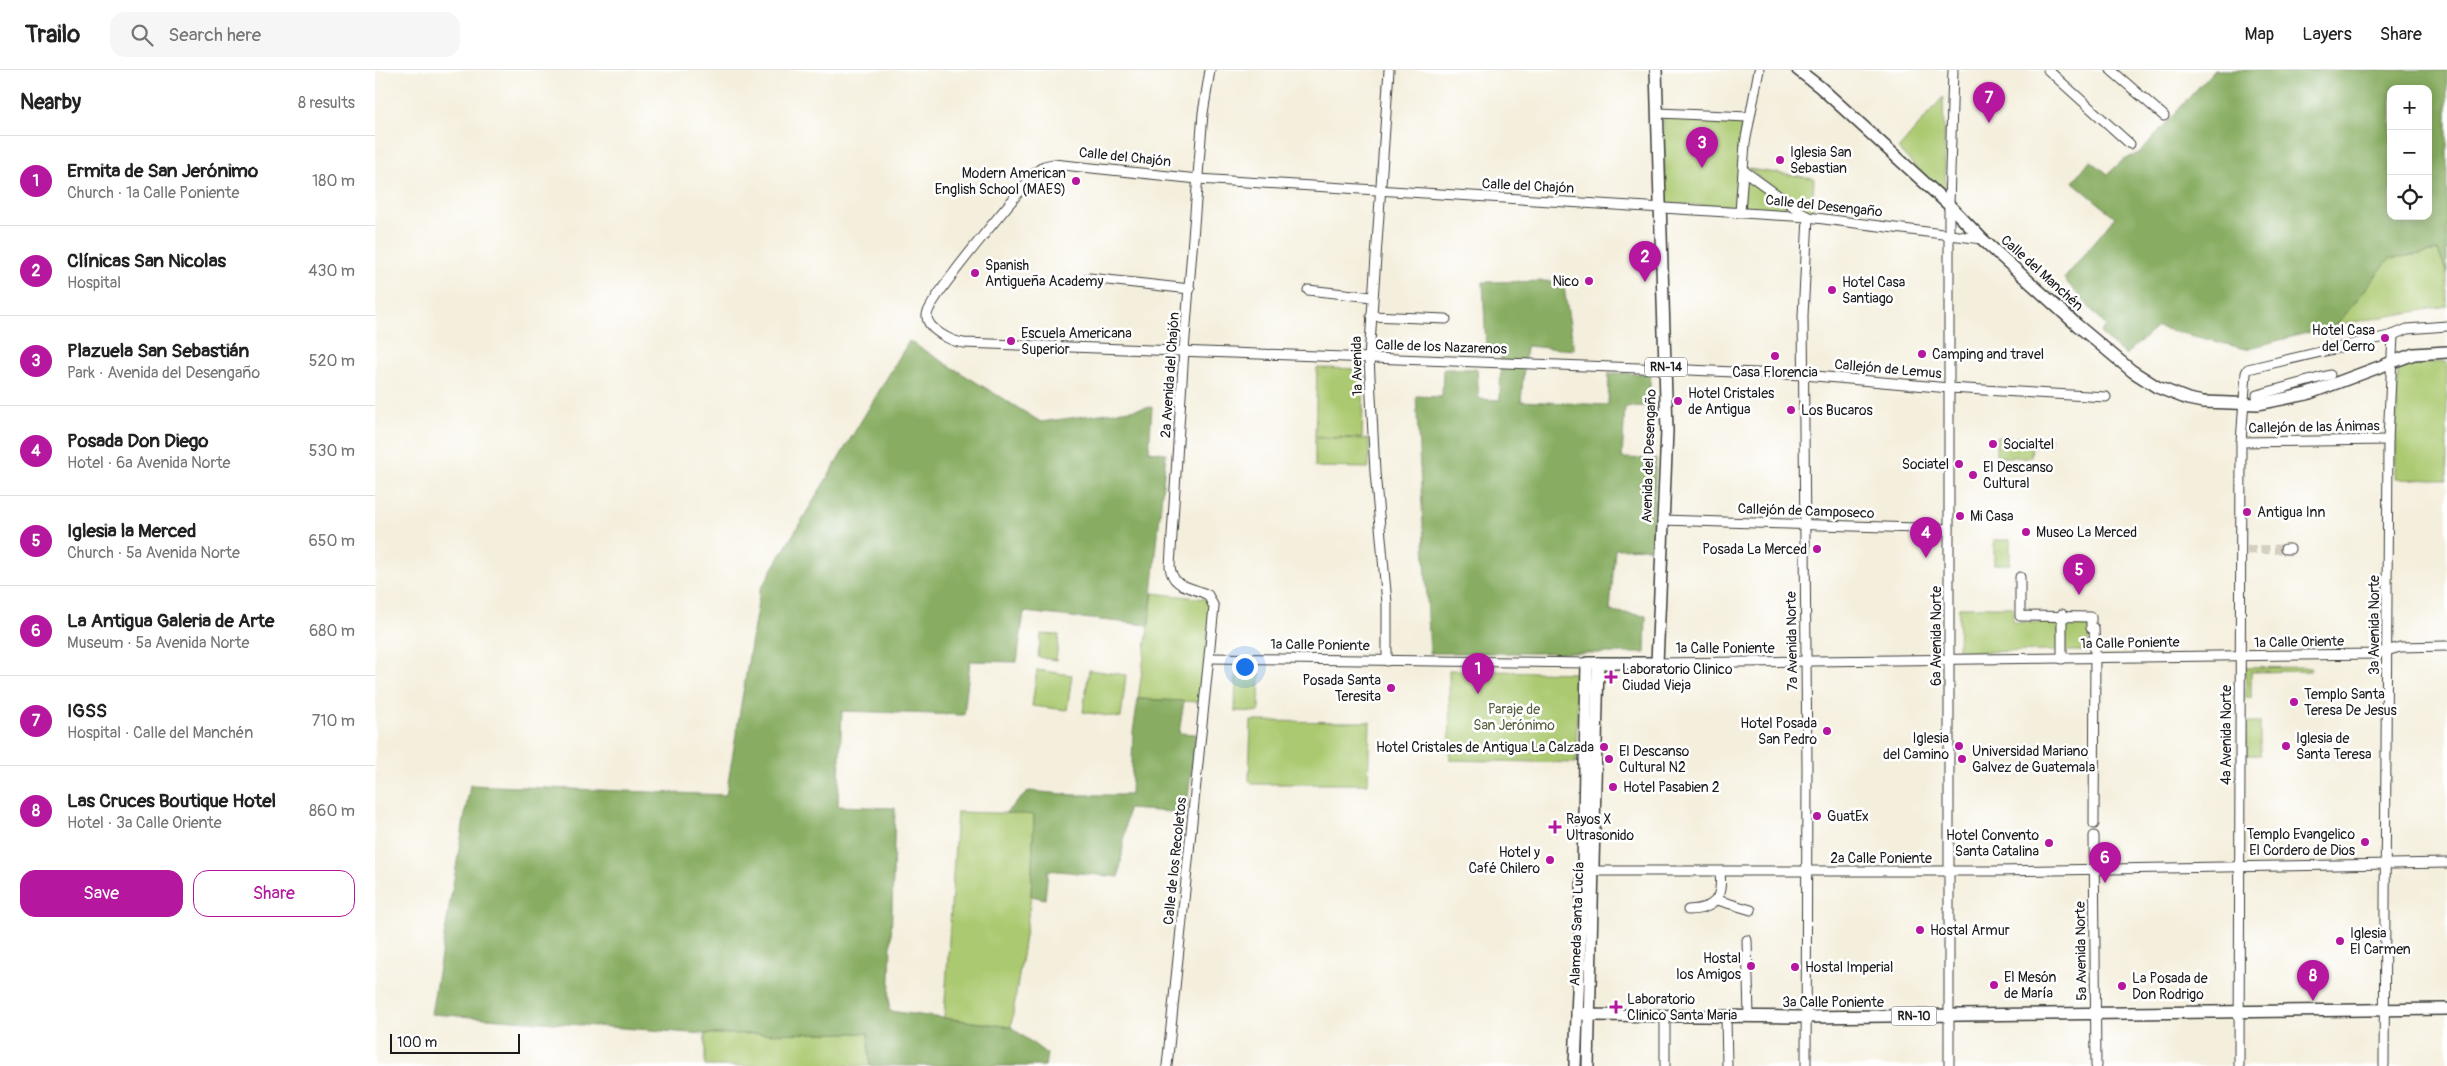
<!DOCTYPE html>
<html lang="en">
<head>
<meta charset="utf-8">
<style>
  :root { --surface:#fff; --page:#f6f6f6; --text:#222; --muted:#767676; --line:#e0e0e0; --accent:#b5179e }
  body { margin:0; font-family:Pangolin,sans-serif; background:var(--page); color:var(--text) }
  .controls { position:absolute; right:15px; top:15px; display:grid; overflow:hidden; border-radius:10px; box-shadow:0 2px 12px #0003 }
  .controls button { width:45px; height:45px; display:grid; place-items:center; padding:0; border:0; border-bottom:1px solid var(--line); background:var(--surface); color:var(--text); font:25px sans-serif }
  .scale { position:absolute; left:15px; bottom:12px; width:130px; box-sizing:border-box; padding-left:5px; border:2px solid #1c1c1c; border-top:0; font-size:14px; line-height:18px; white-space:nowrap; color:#1c1c1c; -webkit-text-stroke:4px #fff; paint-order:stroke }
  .you { position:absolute; left:869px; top:596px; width:18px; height:18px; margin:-12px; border:4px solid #fff; border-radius:50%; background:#1a73e8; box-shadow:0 0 0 8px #1a73e833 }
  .badge { display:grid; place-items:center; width:32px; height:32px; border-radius:50%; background:var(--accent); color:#fff; font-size:16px; font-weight:700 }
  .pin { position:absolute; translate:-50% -41px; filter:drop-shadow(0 1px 2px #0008) }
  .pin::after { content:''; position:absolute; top:26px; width:18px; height:15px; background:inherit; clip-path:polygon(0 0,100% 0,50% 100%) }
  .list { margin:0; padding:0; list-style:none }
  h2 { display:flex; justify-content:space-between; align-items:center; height:65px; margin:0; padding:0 20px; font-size:21px }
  h2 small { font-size:16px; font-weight:400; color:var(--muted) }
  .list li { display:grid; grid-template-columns:32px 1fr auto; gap:15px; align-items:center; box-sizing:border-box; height:90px; padding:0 20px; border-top:1px solid var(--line) }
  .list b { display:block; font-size:19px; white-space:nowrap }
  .list p { margin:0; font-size:16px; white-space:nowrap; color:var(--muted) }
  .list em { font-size:16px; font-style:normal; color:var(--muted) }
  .actions { display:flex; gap:10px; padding:15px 20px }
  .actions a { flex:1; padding:11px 0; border:1px solid var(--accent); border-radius:15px; text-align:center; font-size:18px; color:var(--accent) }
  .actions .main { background:var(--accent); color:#fff }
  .icon { flex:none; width:28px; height:28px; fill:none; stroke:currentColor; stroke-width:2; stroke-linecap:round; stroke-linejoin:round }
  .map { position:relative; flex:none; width:2072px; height:996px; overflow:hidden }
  header { display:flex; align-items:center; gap:30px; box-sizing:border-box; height:70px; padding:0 25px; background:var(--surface); border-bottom:1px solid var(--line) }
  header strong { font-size:24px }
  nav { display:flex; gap:28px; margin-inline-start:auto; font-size:18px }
  .search { width:350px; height:45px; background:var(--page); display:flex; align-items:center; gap:12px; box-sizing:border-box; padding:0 18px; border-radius:15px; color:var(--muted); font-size:19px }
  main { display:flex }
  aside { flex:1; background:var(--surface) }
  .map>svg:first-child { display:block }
</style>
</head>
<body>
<header>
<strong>Trailo</strong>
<div class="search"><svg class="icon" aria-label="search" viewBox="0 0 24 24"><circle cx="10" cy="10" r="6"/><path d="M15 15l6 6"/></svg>Search here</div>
<nav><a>Map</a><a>Layers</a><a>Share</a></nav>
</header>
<main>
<aside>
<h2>Nearby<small>8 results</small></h2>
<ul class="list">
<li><span class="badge">1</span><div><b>Ermita de San Jerónimo</b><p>Church · 1a Calle Poniente</p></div><em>180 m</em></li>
<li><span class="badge">2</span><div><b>Clínicas San Nicolas</b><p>Hospital</p></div><em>430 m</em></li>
<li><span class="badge">3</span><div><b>Plazuela San Sebastián</b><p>Park · Avenida del Desengaño</p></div><em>520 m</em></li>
<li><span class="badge">4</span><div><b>Posada Don Diego</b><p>Hotel · 6a Avenida Norte</p></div><em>530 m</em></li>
<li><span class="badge">5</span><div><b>Iglesia la Merced</b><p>Church · 5a Avenida Norte</p></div><em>650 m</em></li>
<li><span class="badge">6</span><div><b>La Antigua Galeria de Arte</b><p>Museum · 5a Avenida Norte</p></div><em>680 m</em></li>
<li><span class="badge">7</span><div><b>IGSS</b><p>Hospital · Calle del Manchén</p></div><em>710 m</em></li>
<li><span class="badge">8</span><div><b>Las Cruces Boutique Hotel</b><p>Hotel · 3a Calle Oriente</p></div><em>860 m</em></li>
</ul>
<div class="actions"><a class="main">Save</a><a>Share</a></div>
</aside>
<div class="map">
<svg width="2072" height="996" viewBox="0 0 2072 996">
  <rect width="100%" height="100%" fill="#fff"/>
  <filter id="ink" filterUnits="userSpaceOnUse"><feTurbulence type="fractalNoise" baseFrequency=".02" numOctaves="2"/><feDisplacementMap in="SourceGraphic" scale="10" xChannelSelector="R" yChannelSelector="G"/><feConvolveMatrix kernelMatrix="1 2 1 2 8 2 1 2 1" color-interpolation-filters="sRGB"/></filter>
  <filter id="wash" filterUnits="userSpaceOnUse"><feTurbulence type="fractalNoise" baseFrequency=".0096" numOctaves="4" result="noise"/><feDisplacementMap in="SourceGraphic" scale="20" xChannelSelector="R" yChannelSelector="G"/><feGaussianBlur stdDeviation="1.12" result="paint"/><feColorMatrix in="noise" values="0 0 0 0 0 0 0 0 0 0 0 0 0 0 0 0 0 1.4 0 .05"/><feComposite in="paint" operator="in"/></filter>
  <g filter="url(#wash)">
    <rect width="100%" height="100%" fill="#f4efdd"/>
    <!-- green -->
    <g fill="#abc970" stroke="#647246">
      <polygon points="1568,27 1571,128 1523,79"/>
      <polygon points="1288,47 1366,51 1363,136 1291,134"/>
      <polygon points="1373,99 1439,108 1437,147"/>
      <polygon points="1371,106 1425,144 1368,138"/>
      <polygon points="2063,181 2072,204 2072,236 1962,255 2014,189"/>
      <polygon points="2072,292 2072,410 2020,409 2023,299 2042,293"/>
      <polygon points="942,298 989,299 987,368 940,367"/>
      <polygon points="1621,367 1675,368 1675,376 1657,376 1656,387 1621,387"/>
      <polygon points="940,368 994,369 994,398 940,397"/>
      <rect x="1619" y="470" width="16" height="24"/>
      <polygon points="778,523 831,529 836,537 826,632 763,629"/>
      <polygon points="1584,537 1638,537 1638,552 1683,553 1684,581 1583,582"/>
      <polygon points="1691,552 1715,552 1714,581 1690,581"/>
      <polygon points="666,564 684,565 681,590 663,587"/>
      <polygon points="1936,597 1936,601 1876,602 1876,628 1871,628 1870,598"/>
      <polygon points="662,600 697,605 692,640 657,636"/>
      <polygon points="714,600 751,605 746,648 708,642"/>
      <polygon points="1074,600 1203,603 1201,693 1075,690"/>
      <polygon points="861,604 885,604 884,642 860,641"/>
      <polygon points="876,651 995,652 993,714 877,714 874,710"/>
      <rect x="1871" y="652" width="14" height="33"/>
      <polygon points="582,742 659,744 656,827 636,957 569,948"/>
      <polygon points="493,963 495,996 330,996 330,964"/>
    </g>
    <!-- forest -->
    <g fill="#88ad62" stroke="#52643f" fill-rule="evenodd">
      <path d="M1839 0H2072V204L2063 181 2014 189 1962 255 1871 279 1782 257 1750 285 1725 263 1731 256 1689 209 1740 147 1698 112 1715 90 1733 104 1748 90 1764 83ZM2016 19H2053V146H2016Z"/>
      <polygon points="1188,211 1199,280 1151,276 1146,331 1233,335 1234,303 1276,304 1273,336 1250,337 1247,388 1281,389 1277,478 1240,479 1235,541 1271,546 1270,583 1055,583 1041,326 1067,327 1068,299 1102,299 1104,329 1125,330 1126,279 1111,279 1108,212"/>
      <polygon points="534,271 666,352 777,337 774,381 791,383 774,555 649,542 642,592 595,591 589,645 467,641 463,736 520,738 514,941 636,957 672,984 670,996 495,996 493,963 330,964 56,944 95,715 351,725 385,520"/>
      <polygon points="763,629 809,631 804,663 821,664 811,743 753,739 744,807 673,800 670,829 656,826 659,745 630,743 654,721 699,725 756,725 758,662"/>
    </g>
  </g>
  <g filter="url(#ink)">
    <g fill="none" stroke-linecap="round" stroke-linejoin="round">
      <!-- minor-tunnel -->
      <polyline stroke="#d4cfc0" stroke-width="9" stroke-dasharray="9 4.5" stroke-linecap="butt" points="1872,480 1910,479"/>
      <defs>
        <g id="minor">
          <polyline points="1673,0 1755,74"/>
          <polyline points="1736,0 1789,46"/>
          <polyline points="1284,43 1373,47"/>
          <polyline points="1369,101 1433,147 1428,246 1432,698 1431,996"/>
          <polyline points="1365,142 1370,73 1384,0"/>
          <path d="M1607 169 1433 147 823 109 678 94 669 96 661 102C644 122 554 228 552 245 551 259 577 272 589 273L1291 299 1429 305 1574 318 1731 327"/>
          <polyline points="714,208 815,219"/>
          <polyline points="933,220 997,227"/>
          <polyline points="996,246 1071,249"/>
          <polyline points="1883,334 1882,325 1955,305"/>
          <polyline points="1866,372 2013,370"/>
          <polyline points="1287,450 1574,459"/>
          <polyline points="1910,479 1915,479"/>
          <polyline points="1645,507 1645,546 1716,547 1716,558 1719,558 1720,582 1719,754"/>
          <polyline points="1687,544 1687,589"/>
          <polyline points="835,588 1212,593"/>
          <polyline points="1012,591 1012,533 1000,402 994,288 1014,0"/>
          <polyline points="1282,593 2001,584 2025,577 2072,576"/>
          <polyline points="1719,766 1721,996"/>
          <polyline points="1213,801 1622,801 2072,793"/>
          <polyline points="1342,830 1376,840"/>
          <path d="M1313 840C1340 839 1348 829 1345 802"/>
          <polyline points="1372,870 1374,947"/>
          <polyline points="1351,947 1352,996"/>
          <path d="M792 996 839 537 833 525C817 516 797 519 795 496L809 280 828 43 835 0"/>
          <polyline points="1290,996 1290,946"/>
          <polyline points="1574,996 1574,135 1578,0"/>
          <polyline points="1864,996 1866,372 1871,303 1873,299 2018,265 2032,259 2072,256"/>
          <polyline points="2009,996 2013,370 2018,265"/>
        </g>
        <g id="major">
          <polyline points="1423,0 1445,17 1515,81 1574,135 1607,169 1702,255 1757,301 1782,317 1813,329 1828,332 1883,334 1932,324 2039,284 2072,282"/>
          <polyline points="1202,943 1214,945 1432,947 2072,939"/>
          <polyline points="1200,996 1208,799 1212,593 1282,593 1292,361 1281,0"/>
          <polyline points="1213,996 1223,593"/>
        </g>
      </defs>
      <!-- minor casing -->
      <use href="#minor" stroke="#3c3c39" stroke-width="11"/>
      <!-- major casing -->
      <use href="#major" stroke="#3c3c39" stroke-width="14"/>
      <!-- minor -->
      <use href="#minor" stroke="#fff" stroke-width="9"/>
      <!-- major -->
      <use href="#major" stroke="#fff" stroke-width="11"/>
    </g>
  </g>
  <!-- markers -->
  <g fill="#b5179e" stroke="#fff" stroke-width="2">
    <circle cx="1405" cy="90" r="5"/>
    <circle cx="701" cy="111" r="5"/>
    <circle cx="600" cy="203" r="5"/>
    <circle cx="1214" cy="211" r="5"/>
    <circle cx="1457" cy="220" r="5"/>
    <circle cx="2010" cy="268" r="5"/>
    <circle cx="636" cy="271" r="5"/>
    <circle cx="1547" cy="284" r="5"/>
    <circle cx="1400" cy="286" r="5"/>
    <circle cx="1303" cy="331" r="5"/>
    <circle cx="1416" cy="340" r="5"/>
    <circle cx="1618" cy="374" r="5"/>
    <circle cx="1584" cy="394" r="5"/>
    <circle cx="1598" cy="405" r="5"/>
    <circle cx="1872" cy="442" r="5"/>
    <circle cx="1585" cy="446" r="5"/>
    <circle cx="1651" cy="462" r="5"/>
    <circle cx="1442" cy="479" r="5"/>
    <path d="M1233.5 599.5h5v5h5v5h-5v5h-5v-5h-5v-5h5z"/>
    <circle cx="1016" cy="618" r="5"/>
    <circle cx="1919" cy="632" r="5"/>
    <circle cx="1452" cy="661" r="5"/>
    <circle cx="1584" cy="676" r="5"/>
    <circle cx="1911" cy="676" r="5"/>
    <circle cx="1229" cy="677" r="5"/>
    <circle cx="1234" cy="689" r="5"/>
    <circle cx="1587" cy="689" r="5"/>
    <circle cx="1238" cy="717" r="5"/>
    <circle cx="1442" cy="746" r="5"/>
    <path d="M1177.5 749.5h5v5h5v5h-5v5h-5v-5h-5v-5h5z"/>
    <circle cx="1990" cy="772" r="5"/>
    <circle cx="1674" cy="773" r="5"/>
    <circle cx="1175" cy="790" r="5"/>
    <circle cx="1545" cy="860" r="5"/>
    <circle cx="1965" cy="871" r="5"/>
    <circle cx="1376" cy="896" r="5"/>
    <circle cx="1420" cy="897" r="5"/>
    <circle cx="1619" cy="915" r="5"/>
    <circle cx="1747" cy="916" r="5"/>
    <path d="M1238.5 929.5h5v5h5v5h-5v5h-5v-5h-5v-5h5z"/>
  </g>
  <g text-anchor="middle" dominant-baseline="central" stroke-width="5" stroke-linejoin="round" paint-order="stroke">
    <!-- shield labels -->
    <g fill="#fff" stroke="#606060" stroke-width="1">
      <rect x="1270" y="287.5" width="42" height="19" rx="4"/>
      <rect x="1516.5" y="936.5" width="45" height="19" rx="4"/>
    </g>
    <g font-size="12" font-weight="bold" fill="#1c1c1c">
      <text x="1291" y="297">RN-14</text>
      <text x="1539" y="946">RN-10</text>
    </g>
    <!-- poi labels -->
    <g font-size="14" fill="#1c1c1c" stroke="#fff" text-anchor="start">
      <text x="1415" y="82">Iglesia San<tspan x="1415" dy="16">Sebastian</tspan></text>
      <text x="691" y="103" text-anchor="end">Modern American<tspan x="691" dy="16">English School (MAES)</tspan></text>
      <text x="610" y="195">Spanish<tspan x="610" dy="16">Antigueña Academy</tspan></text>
      <text x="1204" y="211" text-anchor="end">Nico</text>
      <text x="1467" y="212">Hotel Casa<tspan x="1467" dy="16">Santiago</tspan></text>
      <text x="2000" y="260" text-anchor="end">Hotel Casa<tspan x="2000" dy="16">del Cerro</tspan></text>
      <text x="646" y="263">Escuela Americana<tspan x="646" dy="16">Superior</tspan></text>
      <text x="1557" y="284">Camping and travel</text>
      <text x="1400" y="302" text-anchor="middle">Casa Florencia</text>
      <text x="1313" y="323">Hotel Cristales<tspan x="1313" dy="16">de Antigua</tspan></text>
      <text x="1426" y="340">Los Bucaros</text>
      <text x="1628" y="374">Socialtel</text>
      <text x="1574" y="394" text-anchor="end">Sociatel</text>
      <text x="1608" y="397">El Descanso<tspan x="1608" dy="16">Cultural</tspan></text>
      <text x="1882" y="442">Antigua Inn</text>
      <text x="1595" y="446">Mi Casa</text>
      <text x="1661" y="462">Museo La Merced</text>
      <text x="1432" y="479" text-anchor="end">Posada La Merced</text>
      <text x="1247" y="599">Laboratorio Clinico<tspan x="1247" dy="16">Ciudad Vieja</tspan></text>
      <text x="1006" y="610" text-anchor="end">Posada Santa<tspan x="1006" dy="16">Teresita</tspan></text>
      <text x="1929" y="624">Templo Santa<tspan x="1929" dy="16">Teresa De Jesus</tspan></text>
      <text x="1442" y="653" text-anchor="end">Hotel Posada<tspan x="1442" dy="16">San Pedro</tspan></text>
      <text x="1574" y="668" text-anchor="end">Iglesia<tspan x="1574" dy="16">del Camino</tspan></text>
      <text x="1921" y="668">Iglesia de<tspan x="1921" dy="16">Santa Teresa</tspan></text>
      <text x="1219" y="677" text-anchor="end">Hotel Cristales de Antigua La Calzada</text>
      <text x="1244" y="681">El Descanso<tspan x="1244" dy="16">Cultural N2</tspan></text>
      <text x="1597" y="681">Universidad Mariano<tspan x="1597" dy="16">Galvez de Guatemala</tspan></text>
      <text x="1248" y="717">Hotel Pasabien 2</text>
      <text x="1452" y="746">GuatEx</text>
      <text x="1191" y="749">Rayos X<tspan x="1191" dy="16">Ultrasonido</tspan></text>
      <text x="1980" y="764" text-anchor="end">Templo Evangelico<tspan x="1980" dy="16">El Cordero de Dios</tspan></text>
      <text x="1664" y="765" text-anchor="end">Hotel Convento<tspan x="1664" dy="16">Santa Catalina</tspan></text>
      <text x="1165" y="782" text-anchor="end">Hotel y<tspan x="1165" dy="16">Café Chilero</tspan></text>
      <text x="1555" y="860">Hostal Armur</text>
      <text x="1975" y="863">Iglesia<tspan x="1975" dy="16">El Carmen</tspan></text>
      <text x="1366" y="888" text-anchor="end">Hostal<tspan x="1366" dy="16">los Amigos</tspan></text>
      <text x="1430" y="897">Hostal Imperial</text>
      <text x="1629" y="907">El Mesón<tspan x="1629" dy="16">de María</tspan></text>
      <text x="1757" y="908">La Posada de<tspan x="1757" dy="16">Don Rodrigo</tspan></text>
      <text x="1252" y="929">Laboratorio<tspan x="1252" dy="16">Clinico Santa Maria</tspan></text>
    </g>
    <!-- street labels -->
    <g font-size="14" fill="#1c1c1c" stroke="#fff">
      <text transform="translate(750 87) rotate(6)">Calle del Chajón</text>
      <text transform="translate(1153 116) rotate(3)">Calle del Chajón</text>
      <text transform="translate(1449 136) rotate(6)">Calle del Desengaño</text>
      <text transform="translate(1667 203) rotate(42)">Calle del Manchén</text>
      <text transform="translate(1066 277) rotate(2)">Calle de los Nazarenos</text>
      <text transform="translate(982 296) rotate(-91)">1a Avenida</text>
      <text transform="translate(1513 299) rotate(5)">Callejón de Lemus</text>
      <text transform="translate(795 305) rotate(-86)">2a Avenida del Chajón</text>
      <text transform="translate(1939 357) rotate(-1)">Callejón de las Ánimas</text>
      <text transform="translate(1274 386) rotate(-88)">Avenida del Desengaño</text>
      <text transform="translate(1431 441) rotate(2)">Callejón de Camposeco</text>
      <text transform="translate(1999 555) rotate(-90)">3a Avenida Norte</text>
      <text transform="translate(1561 566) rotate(-90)">6a Avenida Norte</text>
      <text transform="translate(1417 571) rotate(-91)">7a Avenida Norte</text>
      <text transform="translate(1924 572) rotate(-1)">1a Calle Oriente</text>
      <text transform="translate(1755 573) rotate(-1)">1a Calle Poniente</text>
      <text transform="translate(945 575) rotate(1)">1a Calle Poniente</text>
      <text x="1350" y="578">1a Calle Poniente</text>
      <text transform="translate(1851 665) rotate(-90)">4a Avenida Norte</text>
      <text x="1506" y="788">2a Calle Poniente</text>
      <text transform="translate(800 791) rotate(-84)">Calle de los Recoletos</text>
      <text transform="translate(1202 854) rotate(-88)">Alameda Santa Lucía</text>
      <text transform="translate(1706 881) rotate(-91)">5a Avenida Norte</text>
      <text x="1458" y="932">3a Calle Poniente</text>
    </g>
    <!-- park labels -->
    <g font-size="14" fill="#55613e" stroke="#fff">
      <text x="1139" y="639">Paraje de<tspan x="1139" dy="16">San Jerónimo</tspan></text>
    </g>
  </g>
</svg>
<div class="controls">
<button>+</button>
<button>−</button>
<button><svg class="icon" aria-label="locate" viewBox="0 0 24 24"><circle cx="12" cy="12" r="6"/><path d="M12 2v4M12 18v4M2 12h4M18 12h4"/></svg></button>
</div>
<div class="scale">100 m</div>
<div class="you"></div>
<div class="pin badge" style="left:1103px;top:624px">1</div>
<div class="pin badge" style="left:1270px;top:212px">2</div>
<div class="pin badge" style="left:1327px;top:98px">3</div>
<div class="pin badge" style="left:1551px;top:488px">4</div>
<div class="pin badge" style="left:1704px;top:525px">5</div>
<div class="pin badge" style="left:1730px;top:813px">6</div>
<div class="pin badge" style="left:1614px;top:53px">7</div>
<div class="pin badge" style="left:1938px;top:931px">8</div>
</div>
</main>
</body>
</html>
